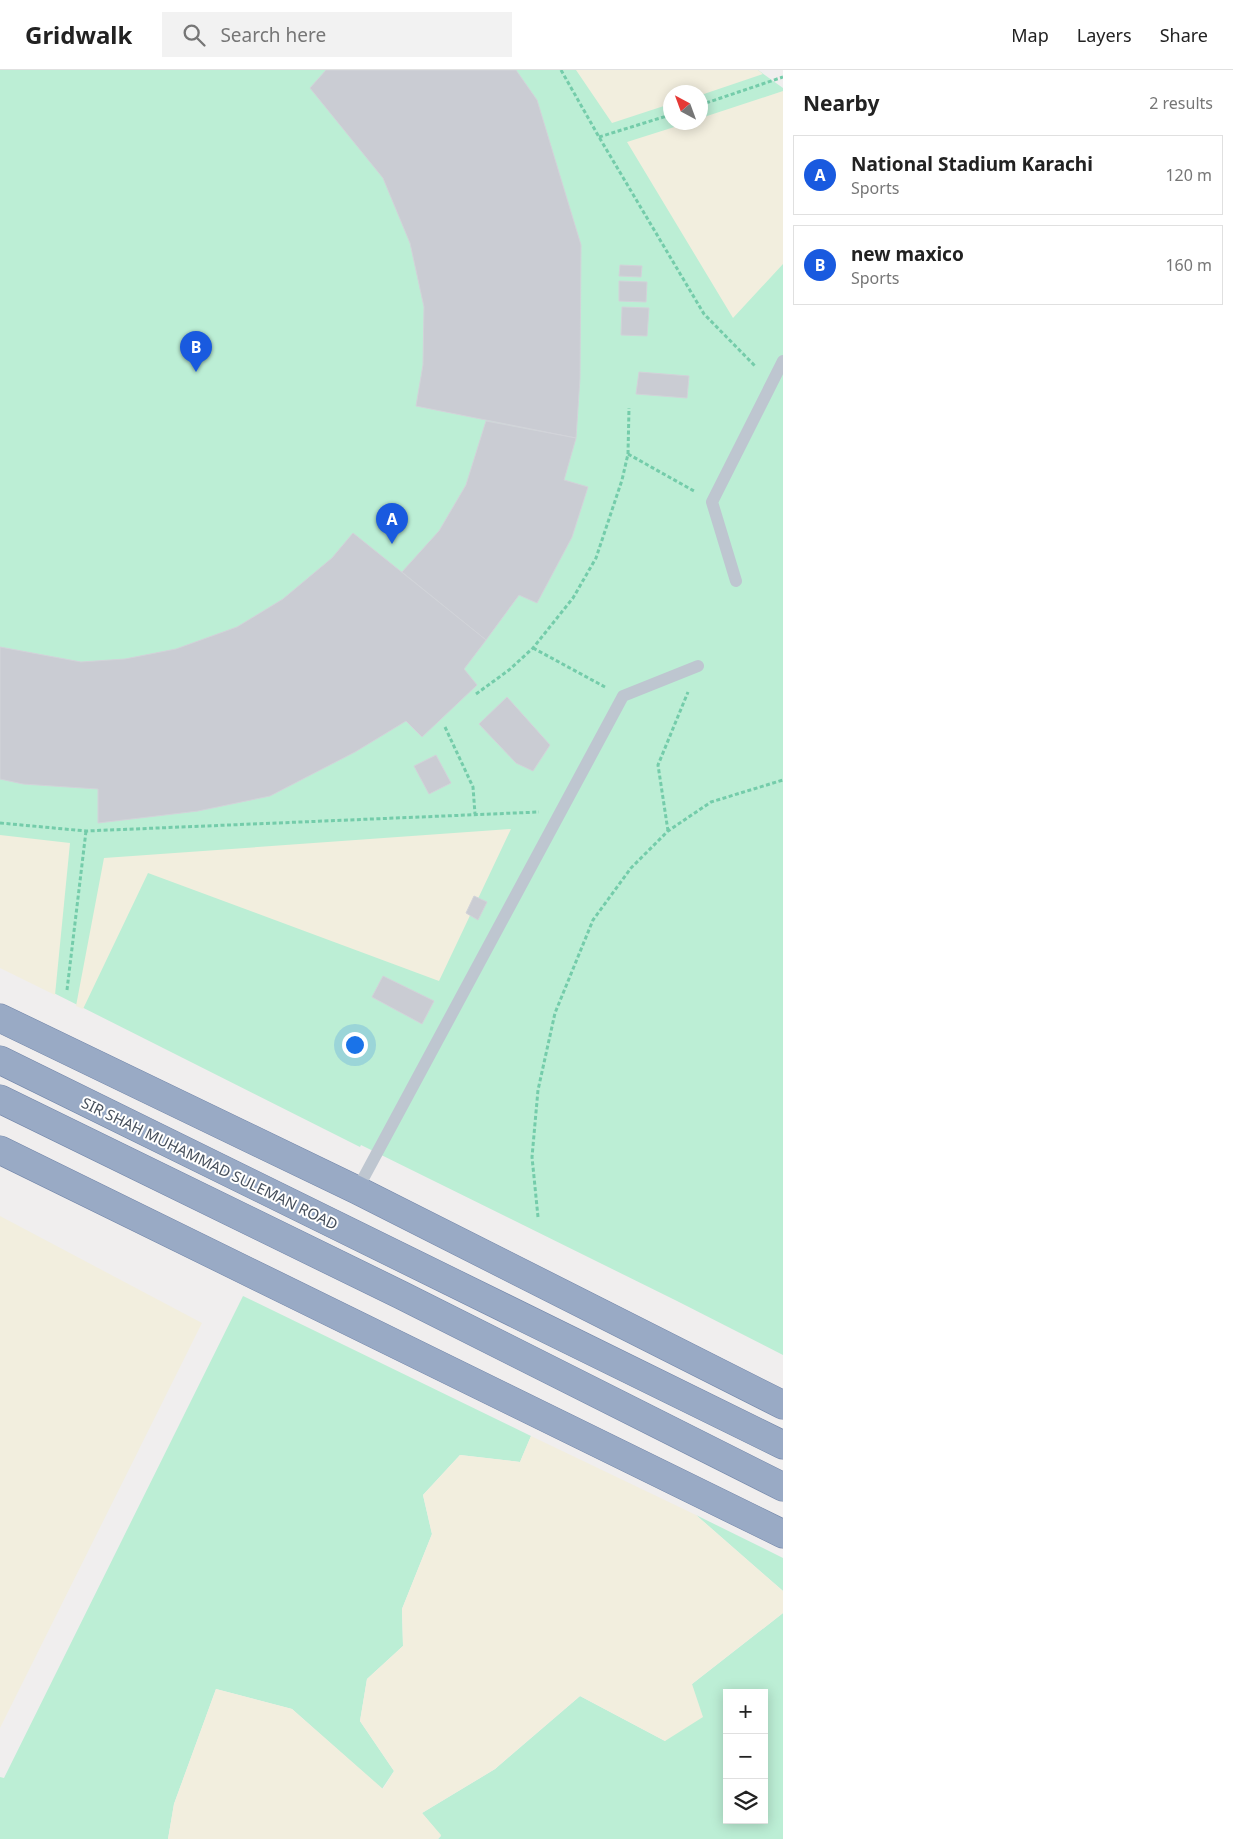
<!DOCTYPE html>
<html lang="en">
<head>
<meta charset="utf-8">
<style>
  :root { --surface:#fff; --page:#f2f2f2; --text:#222; --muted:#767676; --line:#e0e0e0; --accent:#195adf }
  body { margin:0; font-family:"Noto Sans",sans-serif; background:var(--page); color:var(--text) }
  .controls { position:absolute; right:15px; bottom:15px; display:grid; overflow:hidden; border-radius:0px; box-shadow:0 2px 12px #0003 }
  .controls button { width:45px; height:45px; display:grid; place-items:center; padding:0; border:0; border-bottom:1px solid var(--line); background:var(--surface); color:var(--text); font:25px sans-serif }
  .compass { position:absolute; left:663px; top:15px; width:45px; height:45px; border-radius:50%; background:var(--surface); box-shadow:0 2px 12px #0003; rotate:319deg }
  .you { position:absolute; left:354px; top:974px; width:18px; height:18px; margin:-12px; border:4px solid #fff; border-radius:50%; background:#1a73e8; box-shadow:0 0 0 8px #1a73e833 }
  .badge { display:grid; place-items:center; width:32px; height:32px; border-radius:50%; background:var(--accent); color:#fff; font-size:16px; font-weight:700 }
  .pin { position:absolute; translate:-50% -41px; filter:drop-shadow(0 1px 2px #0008) }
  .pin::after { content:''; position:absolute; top:26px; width:18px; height:15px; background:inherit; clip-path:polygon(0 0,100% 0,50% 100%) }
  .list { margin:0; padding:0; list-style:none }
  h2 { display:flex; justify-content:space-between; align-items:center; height:65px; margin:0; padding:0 20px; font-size:21px }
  h2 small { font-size:16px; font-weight:400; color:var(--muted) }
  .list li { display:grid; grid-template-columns:32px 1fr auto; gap:15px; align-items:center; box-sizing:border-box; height:80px; margin:0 10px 10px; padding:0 10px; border:1px solid var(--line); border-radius:0px }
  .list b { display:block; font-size:19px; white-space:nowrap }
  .list p { margin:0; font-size:16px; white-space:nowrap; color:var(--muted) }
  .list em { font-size:16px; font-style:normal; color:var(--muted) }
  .icon { flex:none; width:28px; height:28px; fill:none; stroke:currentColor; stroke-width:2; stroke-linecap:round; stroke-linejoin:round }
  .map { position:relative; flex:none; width:783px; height:1769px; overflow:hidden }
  header { display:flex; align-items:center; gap:30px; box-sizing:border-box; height:70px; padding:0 25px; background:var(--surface); border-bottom:1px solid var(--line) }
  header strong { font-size:24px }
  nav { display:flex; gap:28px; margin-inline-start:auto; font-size:18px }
  .search { width:350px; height:45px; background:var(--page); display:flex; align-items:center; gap:12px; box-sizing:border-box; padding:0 18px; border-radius:0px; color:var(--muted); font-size:19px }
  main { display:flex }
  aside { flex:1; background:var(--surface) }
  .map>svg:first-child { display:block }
</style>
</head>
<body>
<header>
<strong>Gridwalk</strong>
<div class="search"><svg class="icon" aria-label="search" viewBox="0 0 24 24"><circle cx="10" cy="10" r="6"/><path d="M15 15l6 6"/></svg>Search here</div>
<nav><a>Map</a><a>Layers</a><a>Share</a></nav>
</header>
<main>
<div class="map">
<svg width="783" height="1769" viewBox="0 0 783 1769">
  <rect width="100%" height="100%" fill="#f0eeee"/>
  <!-- green -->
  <g fill="#bceed5" fill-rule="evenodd">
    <path d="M0 0H758L783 18V1285L677 1231 361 1075 360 1077 0 896ZM670 22H700V52H670Z"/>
    <polygon points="243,1226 531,1366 520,1392 460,1385 423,1425 432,1464 402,1539 403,1576 367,1609 360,1651 394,1701 382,1719 292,1639 216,1619 174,1734 168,1769 0,1769 0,1707 4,1708"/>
    <polygon points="696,1445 783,1488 783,1521"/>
    <path d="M783 1543V1769H438L441 1766 422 1743 495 1699 580 1626 665 1671 692 1614ZM727 1623H764V1750H727Z"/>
  </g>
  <!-- sand -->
  <g fill="#f2eede">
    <polygon points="576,0 758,0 763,4 701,25 700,22 670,22 670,34 612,53"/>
    <polygon points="783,21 783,194 733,248 627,72 687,53 700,52 701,48"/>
    <polygon points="511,759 439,911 148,803 83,939 76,936 104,788"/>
    <polygon points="0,765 70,773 55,925 0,898"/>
    <polygon points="0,1146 202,1253 0,1658"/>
    <polygon points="531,1366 696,1445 783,1521 783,1543 692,1614 703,1647 665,1671 580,1626 495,1699 422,1743 441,1765 438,1769 168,1769 174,1734 216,1619 292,1639 383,1719 394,1701 360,1651 367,1609 403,1576 402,1539 432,1464 423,1425 460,1385 520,1392"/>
  </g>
  <!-- building -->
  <g fill="#caccd3" stroke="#d2d3d9">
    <polygon points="326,0 516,0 537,30 581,175 580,308 576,368 416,336 423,295 424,237 410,173 383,108 310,18"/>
    <polygon points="620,195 642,196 641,207 619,206"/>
    <polygon points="619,211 647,212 646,232 619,231"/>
    <polygon points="622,237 649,238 647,266 621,265"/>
    <polygon points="639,302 689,306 687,328 636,324"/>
    <polygon points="486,351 576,368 564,410 588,417 572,467 537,533 519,525 486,570 402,502 439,461 466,415"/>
    <polygon points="353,463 486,570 464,599 477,615 422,667 406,651 355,682 270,726 198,741 98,753 98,719 23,714 0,709 0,577 81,592 125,589 176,579 237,557 283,529 332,488"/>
    <polygon points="507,627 550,675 533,701 516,693 479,654"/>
    <polygon points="436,685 451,713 429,724 414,696"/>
    <polygon points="474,826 487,832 478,850 466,843"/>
    <polygon points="383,906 434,931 422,954 372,927"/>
  </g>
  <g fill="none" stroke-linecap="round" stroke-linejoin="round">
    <defs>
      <g id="trunk">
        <polyline points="0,948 357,1120 783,1335"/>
        <polyline points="0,990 783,1375"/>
        <polyline points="0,1029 401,1225 783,1417"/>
        <polyline points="0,1080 783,1464"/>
      </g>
    </defs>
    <!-- trunk casing -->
    <use href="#trunk" stroke="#7185a9" stroke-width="29"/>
    <!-- path -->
    <g stroke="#74ccaa" stroke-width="3" stroke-dasharray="4 2.5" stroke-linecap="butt">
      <polyline points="561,0 599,67 704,244 756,297"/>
      <polyline points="700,35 783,7"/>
      <polyline points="599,67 670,45"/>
      <polyline points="628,384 694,421"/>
      <polyline points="533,578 605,617"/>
      <polyline points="476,624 509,600 533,578 573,528 596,488 622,410 628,384 629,338"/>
      <polyline points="445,657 473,717 475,744"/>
      <polyline points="0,753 86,761 539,742"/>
      <polyline points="668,761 658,695 688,622"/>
      <polyline points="67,920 86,761"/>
      <polyline points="538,1147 532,1087 538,1020 555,943 593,850 631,798 668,761 711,732 783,710"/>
    </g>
    <!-- service -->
    <g stroke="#bec6d0" stroke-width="12">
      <polyline points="736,511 712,432 783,291"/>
      <polyline points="357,1120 623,626 698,596"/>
    </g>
    <!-- trunk -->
    <use href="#trunk" stroke="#99aac5" stroke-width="28"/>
  </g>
  <g text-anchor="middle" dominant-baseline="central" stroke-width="4" stroke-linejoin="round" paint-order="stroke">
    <!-- street labels -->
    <g font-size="15" fill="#464f5b" stroke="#fff">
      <text transform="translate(210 1093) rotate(26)">SIR SHAH MUHAMMAD SULEMAN ROAD</text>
    </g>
  </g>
</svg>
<div class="controls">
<button>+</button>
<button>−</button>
<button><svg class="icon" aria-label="layers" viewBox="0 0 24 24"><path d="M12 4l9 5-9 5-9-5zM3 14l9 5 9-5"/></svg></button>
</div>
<svg class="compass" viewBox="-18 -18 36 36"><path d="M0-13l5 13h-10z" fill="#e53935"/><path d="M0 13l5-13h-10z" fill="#767676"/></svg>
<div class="you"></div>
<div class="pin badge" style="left:392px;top:474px">A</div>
<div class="pin badge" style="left:196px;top:302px">B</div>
</div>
<aside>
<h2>Nearby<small>2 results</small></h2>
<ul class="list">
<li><span class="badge">A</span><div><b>National Stadium Karachi</b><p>Sports</p></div><em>120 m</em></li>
<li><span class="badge">B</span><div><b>new maxico</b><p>Sports</p></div><em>160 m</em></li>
</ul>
</aside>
</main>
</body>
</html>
